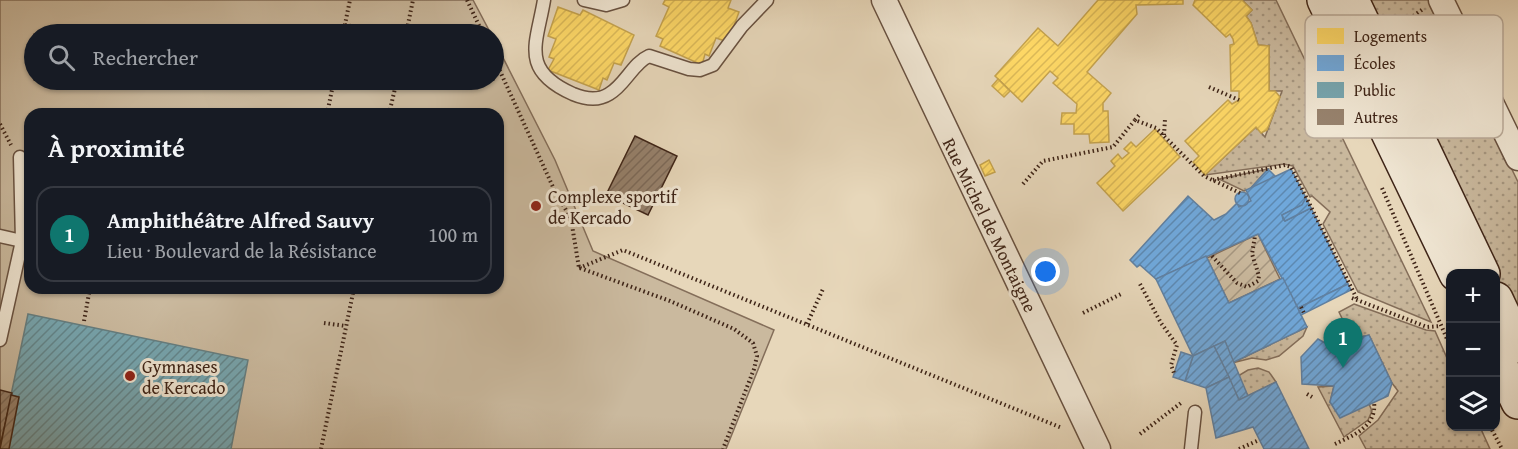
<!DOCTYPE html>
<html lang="fr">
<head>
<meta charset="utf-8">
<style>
  :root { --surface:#171b24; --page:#242831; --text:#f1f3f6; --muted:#9ea1a6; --line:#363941; --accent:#0f766e }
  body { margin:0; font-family:"Gentium Book Plus",serif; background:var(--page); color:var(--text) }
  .controls { position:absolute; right:18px; bottom:18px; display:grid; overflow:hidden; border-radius:12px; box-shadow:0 2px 4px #0004 }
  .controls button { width:54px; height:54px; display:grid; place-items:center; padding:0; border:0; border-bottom:2px solid var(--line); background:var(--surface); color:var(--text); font:30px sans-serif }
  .you { position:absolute; left:1046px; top:272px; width:21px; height:21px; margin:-15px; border:4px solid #fff; border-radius:50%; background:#1a73e8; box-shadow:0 0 0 9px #1a73e833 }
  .badge { display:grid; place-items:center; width:39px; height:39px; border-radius:50%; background:var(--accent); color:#fff; font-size:20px; font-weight:700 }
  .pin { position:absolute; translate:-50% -50px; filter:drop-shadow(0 2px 3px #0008) }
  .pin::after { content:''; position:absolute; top:32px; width:21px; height:18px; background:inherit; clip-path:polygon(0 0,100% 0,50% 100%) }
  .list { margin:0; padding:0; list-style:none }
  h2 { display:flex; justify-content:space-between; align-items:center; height:78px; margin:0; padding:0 24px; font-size:26px }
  h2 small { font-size:20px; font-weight:400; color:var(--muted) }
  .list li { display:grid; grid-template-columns:39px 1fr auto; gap:18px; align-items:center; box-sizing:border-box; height:96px; margin:0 12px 12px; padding:0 12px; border:2px solid var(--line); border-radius:18px }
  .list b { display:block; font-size:22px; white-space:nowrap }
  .list p { margin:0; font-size:20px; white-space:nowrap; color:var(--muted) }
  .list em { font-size:20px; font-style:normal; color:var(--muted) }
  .icon { flex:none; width:33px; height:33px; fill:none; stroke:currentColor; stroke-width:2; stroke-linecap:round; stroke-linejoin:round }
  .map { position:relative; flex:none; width:1518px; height:449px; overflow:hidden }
  .search { position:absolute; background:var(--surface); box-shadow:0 2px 4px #0004; left:24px; top:24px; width:480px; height:66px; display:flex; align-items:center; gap:15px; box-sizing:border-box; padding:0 21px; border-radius:33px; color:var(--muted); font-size:22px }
  .panel { position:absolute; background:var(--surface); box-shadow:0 2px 4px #0004; left:24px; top:108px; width:480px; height:186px; border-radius:18px }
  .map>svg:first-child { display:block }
</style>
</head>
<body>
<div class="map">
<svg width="1518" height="449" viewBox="0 0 1518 449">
  <defs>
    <pattern id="grass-dots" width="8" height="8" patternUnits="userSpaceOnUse" patternTransform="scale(1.5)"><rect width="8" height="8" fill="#cab99e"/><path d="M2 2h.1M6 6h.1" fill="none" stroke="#a59680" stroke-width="1.8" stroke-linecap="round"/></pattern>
    <pattern id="garden-furrows" width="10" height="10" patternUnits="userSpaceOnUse" patternTransform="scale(1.5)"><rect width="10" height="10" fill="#cab99e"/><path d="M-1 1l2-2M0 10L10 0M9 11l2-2" fill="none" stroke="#a59680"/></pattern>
    <pattern id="homes-hatch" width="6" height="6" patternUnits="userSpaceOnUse" patternTransform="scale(1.5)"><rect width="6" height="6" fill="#ffd966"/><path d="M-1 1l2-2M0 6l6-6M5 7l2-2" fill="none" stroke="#dcba58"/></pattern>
    <pattern id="schools-hatch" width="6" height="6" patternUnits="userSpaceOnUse" patternTransform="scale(1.5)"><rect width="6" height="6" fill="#6fa8dc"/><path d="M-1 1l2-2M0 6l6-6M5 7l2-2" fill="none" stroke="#5d89b1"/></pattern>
    <pattern id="public-hatch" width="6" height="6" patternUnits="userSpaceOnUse" patternTransform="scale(1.5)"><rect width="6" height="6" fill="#76a5af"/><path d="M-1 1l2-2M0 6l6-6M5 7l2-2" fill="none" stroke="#62868d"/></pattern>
    <pattern id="building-hatch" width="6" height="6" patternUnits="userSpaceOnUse" patternTransform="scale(1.5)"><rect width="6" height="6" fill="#96816c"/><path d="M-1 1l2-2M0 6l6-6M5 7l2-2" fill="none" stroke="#7c6958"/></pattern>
  </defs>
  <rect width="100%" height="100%" fill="#e7d7ba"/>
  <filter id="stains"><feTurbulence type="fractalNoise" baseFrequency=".00333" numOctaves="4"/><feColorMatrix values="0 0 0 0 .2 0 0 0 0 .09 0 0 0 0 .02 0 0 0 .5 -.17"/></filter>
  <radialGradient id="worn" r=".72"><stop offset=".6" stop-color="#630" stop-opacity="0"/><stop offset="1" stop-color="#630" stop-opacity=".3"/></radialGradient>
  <!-- grass -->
  <g fill="url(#grass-dots)" stroke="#846e5a" stroke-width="1.5">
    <polygon points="1242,0 1276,0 1431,322 1358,292 1323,224 1330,212 1312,196 1310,197 1293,166 1284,164 1205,175 1256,127 1265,137 1282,91 1269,91 1269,46 1258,45 1251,23 1246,16 1252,10"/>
    <polygon points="1364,0 1430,0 1518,182 1518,324"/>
    <polygon points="1268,169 1250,189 1244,191 1219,179"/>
    <polygon points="1354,304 1426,330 1435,331 1450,365 1450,426 1480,427 1490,449 1366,449 1359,436 1378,420 1398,391 1392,383 1369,335 1352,339 1339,312"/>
    <polygon points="1307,327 1303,336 1279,356 1266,360 1252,358 1232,363"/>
    <polygon points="1258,368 1269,372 1276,382 1248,396 1238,376 1248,370"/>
    <polygon points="1334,386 1330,402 1369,404 1372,411 1368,420 1344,437 1318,387"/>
  </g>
  <!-- garden -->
  <polygon fill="url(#garden-furrows)" stroke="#846e5a" stroke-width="1.5" points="1258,234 1280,279 1229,303 1207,258"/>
  <!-- pitch -->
  <path fill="#cab99e" stroke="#846e5a" stroke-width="1.5" fill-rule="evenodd" d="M0 0H473L491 34H34V80H494V40L555 160 593 251 774 330 726 449H0ZM30 114H498V288H30Z"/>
  <!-- homes -->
  <g fill="url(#homes-hatch)" stroke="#c5a34e" stroke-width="1.5">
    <polygon points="665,0 731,0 728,8 739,12 728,42 716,38 709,56 705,54 702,65 660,46 663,39 656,36 669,7 663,4"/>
    <polygon points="1098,0 1183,0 1183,4 1136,5 1137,14 1087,72 1111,93 1103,103 1103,111 1108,111 1109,142 1090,143 1089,134 1074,134 1074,124 1061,124 1062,113 1076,113 1077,104 1053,83 1058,78 1050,71 1022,102 995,76 1038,28 1058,46"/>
    <polygon points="1195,0 1242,0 1252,10 1246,16 1251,23 1258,45 1269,46 1269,91 1275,91 1280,97 1267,130 1261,133 1256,127 1205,175 1193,162 1199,156 1185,141 1228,100 1232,104 1239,100 1239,91 1231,91 1230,45 1234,44 1233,39 1230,34 1226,37 1193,5"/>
    <polygon points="558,7 580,15 583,10 634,35 621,65 614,63 607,80 603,78 599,90 548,70 554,59 549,57 556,39 548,36"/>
    <polygon points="998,79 1010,91 1004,97 992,86"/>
    <polygon points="1155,129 1180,157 1123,211 1097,183 1115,166 1111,161 1118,154 1122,159 1129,153 1124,149 1131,142 1136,147"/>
    <polygon points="989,160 995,172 985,176 980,165"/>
  </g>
  <!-- schools -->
  <g fill="url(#schools-hatch)" stroke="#6080a1" stroke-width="1.5">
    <polygon points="1268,169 1276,177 1250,189"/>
    <polygon points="1291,169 1306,198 1302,205 1282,215 1283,219 1285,221 1311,208 1348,284 1298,308 1258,234 1156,279 1140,265 1137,267 1130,260 1188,196 1214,220 1226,214 1237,203 1239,207 1251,201 1246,190"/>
    <circle cx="1242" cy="199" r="7"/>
    <polygon points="1306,198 1311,208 1285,221 1282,215 1302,205"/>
    <polygon points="1206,256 1229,303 1283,278 1307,327 1232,363 1225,341 1193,356 1156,279"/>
    <polygon points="1348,284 1351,290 1301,315 1298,308"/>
    <polygon points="1369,335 1392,383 1388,396 1340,418 1330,402 1334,386 1302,384 1301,357 1318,339 1345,354 1352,339"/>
    <polygon points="1225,341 1248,396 1239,400 1214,346"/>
    <polygon points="1214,346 1229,377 1206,388 1185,381 1193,356"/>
    <polygon points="1181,352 1193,356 1185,381 1173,377"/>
    <polygon points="1229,377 1239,400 1276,382 1309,449 1264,449 1253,427 1216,438 1206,388"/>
  </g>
  <!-- public -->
  <polygon fill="url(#public-hatch)" stroke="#657e81" stroke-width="1.5" points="28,314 248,360 231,449 9,449 19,397 11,395"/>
  <!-- building -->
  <g fill="url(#building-hatch)" stroke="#3e2417" stroke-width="1.5">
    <polygon points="635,136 677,156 648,215 606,195"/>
    <polygon points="0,390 12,393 0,447"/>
    <polygon points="11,395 19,397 9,449 0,449"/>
  </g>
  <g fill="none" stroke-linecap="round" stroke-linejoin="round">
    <defs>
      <g id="lane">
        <path d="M544 0C537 43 519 70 573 94 585 99 598 101 609 94 625 85 633 63 649 56L689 69 700 70 713 65 742 26 767 0"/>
        <polyline points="584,0 606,5 623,0"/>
        <polyline points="0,236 22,241"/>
        <polyline points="0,340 22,241 20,157"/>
        <polyline points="1191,449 1195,412"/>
      </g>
      <g id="street">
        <polyline points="884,0 1098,449"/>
        <polyline points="1441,0 1518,158"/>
      </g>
      <g id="secondary">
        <polyline points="1324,0 1456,274"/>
        <polyline points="1352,0 1483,274"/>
        <polyline points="1496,299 1518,346"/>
        <polyline points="1496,356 1518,402"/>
      </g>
    </defs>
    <!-- lane casing -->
    <use href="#lane" stroke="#685140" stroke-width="15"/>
    <!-- street casing -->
    <use href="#street" stroke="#685140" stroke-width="27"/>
    <!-- secondary casing -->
    <use href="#secondary" stroke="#3e2417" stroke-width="36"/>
    <!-- path -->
    <g stroke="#3e2417" stroke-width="4" stroke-dasharray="1.5 3" stroke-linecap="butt">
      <polyline points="467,0 483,34"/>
      <polyline points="345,25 394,34"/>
      <polyline points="1395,29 1423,9"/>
      <polyline points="343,34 350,0"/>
      <polyline points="406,34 413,0"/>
      <polyline points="494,58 553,187 571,219 579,268"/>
      <polyline points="1209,87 1239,100"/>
      <polyline points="327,114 334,80"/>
      <polyline points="389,114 397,80"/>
      <polyline points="1135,120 1140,114"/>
      <polyline points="0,124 11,145"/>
      <polyline points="1164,135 1165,119"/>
      <polyline points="1213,180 1285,165 1291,167 1358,301"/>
      <polyline points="1023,184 1043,161 1113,147 1135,120 1156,128 1204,176 1240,193"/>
      <polyline points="1382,188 1450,346"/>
      <polyline points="1212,256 1237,283 1247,287 1258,281 1259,276 1252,254 1255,236"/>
      <polyline points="579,268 623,250 1062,428"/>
      <polyline points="580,268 670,301 734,329 753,343 757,356 754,369 723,449"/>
      <polyline points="1140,284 1161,323 1177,345 1171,365 1174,373"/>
      <polyline points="1352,298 1427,327 1441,326"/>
      <polyline points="1301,307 1304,313"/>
      <polyline points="1083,313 1123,293"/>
      <polyline points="84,321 90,288"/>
      <polyline points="324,323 346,326"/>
      <polyline points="807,324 823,289"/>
      <polyline points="1307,394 1312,397"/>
      <polyline points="1490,426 1502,449"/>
      <polyline points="1140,434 1181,403"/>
      <path d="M1335 444C1354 435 1377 426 1374 402"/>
      <polyline points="321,449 354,288"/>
      <polyline points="1239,449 1259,440"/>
    </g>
    <!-- lane -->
    <use href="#lane" stroke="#efe5d2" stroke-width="12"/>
    <!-- street -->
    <use href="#street" stroke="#efe5d2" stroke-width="24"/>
    <!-- secondary -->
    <use href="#secondary" stroke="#efe5d2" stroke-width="33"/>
  </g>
  <!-- markers -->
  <g fill="#8f2418" stroke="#efe5d2" stroke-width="2">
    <circle cx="536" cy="206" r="6"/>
    <circle cx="130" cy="376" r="6"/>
  </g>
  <g text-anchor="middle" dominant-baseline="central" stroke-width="6" stroke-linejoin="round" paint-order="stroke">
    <!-- poi labels -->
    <g font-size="18" fill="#3e2417" stroke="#efe5d2" text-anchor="start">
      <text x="548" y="196">Complexe sportif<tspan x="548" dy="21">de Kercado</tspan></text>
      <text x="142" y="366">Gymnases<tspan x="142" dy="21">de Kercado</tspan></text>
    </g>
    <!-- street labels -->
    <g font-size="18" fill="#3e2417" stroke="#efe5d2">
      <text transform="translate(990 225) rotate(64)">Rue Michel de Montaigne</text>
    </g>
  </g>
  <!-- legend -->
  <rect x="1305" y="15" width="198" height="123" rx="9" fill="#efe5d2" stroke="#baab9a" stroke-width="1.5"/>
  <rect x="1317" y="28" width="27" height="16" fill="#ffd966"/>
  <rect x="1317" y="55" width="27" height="16" fill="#6fa8dc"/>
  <rect x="1317" y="82" width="27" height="16" fill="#76a5af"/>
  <rect x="1317" y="109" width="27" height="16" fill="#96816c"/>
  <g font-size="16" fill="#3e2417">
    <text x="1354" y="42">Logements</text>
    <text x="1354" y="69">Écoles</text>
    <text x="1354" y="96">Public</text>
    <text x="1354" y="123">Autres</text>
  </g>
  <rect width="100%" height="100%" filter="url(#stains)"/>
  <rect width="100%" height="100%" fill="url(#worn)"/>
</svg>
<div class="controls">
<button>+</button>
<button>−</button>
<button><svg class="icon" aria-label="layers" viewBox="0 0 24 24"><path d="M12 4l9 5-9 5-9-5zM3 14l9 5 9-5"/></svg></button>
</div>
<div class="you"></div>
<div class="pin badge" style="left:1343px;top:368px">1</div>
<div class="search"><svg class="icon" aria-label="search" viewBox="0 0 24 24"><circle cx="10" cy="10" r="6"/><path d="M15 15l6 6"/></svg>Rechercher</div>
<section class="panel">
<h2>À proximité<small></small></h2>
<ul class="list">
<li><span class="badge">1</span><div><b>Amphithéâtre Alfred Sauvy</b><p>Lieu · Boulevard de la Résistance</p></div><em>100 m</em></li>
</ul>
</section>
</div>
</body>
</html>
